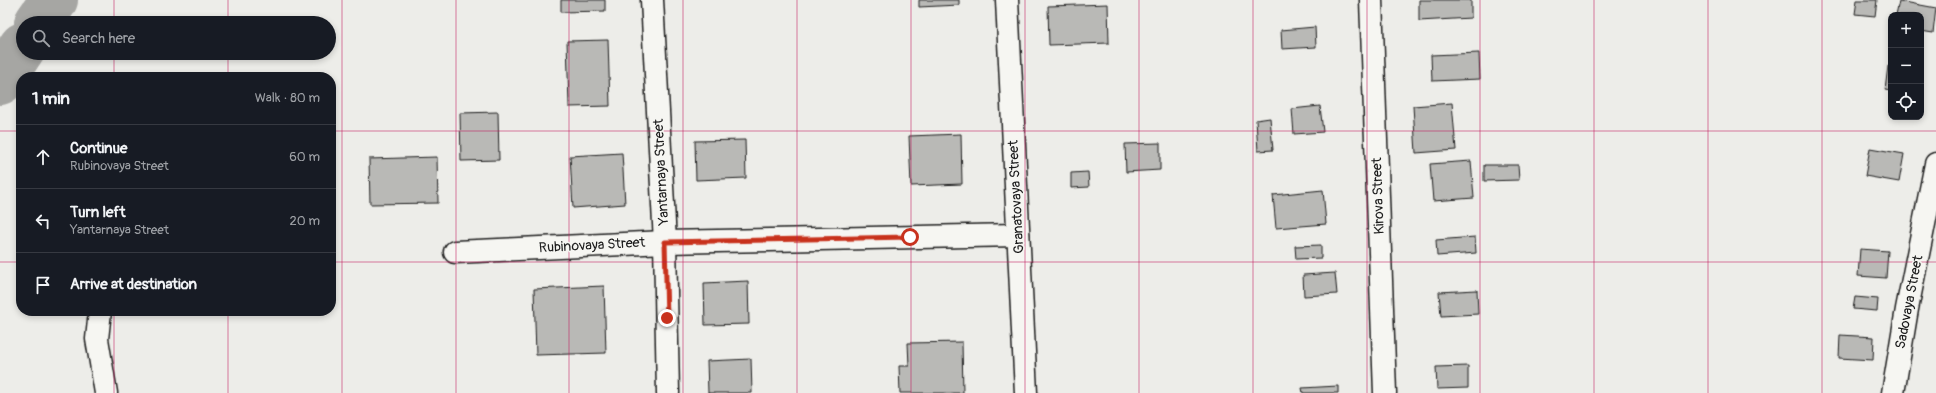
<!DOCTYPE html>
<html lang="en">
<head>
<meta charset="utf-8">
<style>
  :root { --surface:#171b24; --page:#242831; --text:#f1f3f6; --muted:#9ea1a6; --line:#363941 }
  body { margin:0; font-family:Pangolin,sans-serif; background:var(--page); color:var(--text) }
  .controls { position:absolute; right:12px; top:12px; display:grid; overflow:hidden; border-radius:8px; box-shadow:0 2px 6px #0003 }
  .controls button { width:36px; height:36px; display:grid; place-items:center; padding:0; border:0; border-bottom:1px solid var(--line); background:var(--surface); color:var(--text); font:20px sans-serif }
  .stop { position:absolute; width:12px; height:12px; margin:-9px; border:3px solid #c8321e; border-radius:50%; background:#fff }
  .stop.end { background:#c8321e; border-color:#fff; box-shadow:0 1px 4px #0008 }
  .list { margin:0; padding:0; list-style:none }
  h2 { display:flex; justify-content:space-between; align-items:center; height:52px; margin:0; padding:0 16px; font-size:17px }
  h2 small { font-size:13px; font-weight:400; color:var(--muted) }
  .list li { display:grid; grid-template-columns:26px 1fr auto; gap:12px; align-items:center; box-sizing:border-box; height:64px; padding:0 16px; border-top:1px solid var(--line) }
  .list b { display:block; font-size:15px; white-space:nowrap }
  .list p { margin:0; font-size:13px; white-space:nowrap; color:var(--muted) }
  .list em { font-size:13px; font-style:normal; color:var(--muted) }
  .icon { flex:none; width:22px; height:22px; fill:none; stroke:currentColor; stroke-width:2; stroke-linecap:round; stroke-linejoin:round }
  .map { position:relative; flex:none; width:1936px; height:393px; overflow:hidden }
  .search { position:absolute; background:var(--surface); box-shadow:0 2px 6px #0003; left:16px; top:16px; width:320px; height:44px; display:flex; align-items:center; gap:10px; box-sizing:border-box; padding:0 14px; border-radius:22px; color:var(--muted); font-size:15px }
  .panel { position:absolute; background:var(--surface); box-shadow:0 2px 6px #0003; left:16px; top:72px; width:320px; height:244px; border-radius:16px }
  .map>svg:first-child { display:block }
</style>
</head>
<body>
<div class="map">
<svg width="1936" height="393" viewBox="0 0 1936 393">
  <rect width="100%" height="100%" fill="#edede9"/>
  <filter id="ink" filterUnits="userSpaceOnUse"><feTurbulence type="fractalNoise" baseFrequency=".025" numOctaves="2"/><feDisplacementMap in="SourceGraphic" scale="8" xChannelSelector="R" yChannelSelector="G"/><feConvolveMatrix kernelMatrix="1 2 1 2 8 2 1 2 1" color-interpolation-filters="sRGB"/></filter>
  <g filter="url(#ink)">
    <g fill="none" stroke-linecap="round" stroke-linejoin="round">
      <!-- river -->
      <g stroke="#a6a6a3" stroke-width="48">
        <polyline points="38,23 54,0"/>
        <polyline points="0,81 23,46"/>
      </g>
    </g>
    <!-- building -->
    <g fill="#b9b9b6" stroke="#1c1c1c">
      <polygon points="561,0 605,0 605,11 561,12"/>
      <polygon points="919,0 959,0 959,5 919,7"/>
      <polygon points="1419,0 1471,0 1471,18 1419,21"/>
      <polygon points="1857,0 1877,0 1875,16 1855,14"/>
      <polygon points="1899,1 1936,8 1933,33 1921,31 1921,15 1896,15"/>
      <polygon points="1108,4 1109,43 1049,45 1048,6"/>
      <polygon points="1315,27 1316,47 1282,49 1281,30"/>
      <polygon points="608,40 610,106 569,107 567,41"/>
      <polygon points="1479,53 1480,79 1432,81 1431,55"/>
      <polygon points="1888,66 1891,66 1891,91 1885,90"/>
      <polygon points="1452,103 1456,150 1416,153 1413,106"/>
      <polygon points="1320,106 1323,132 1294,134 1292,109"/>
      <polygon points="498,112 499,160 461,161 460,113"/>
      <polygon points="1270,118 1273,150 1258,151 1256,120"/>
      <polygon points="961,134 962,184 911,186 909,136"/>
      <polygon points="745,140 746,178 696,180 695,141"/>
      <polygon points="1160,143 1160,170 1126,172 1125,144"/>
      <polygon points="1870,148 1904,154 1899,182 1865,176"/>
      <polygon points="622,153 625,204 573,208 570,156"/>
      <polygon points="437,157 438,203 370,204 369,159"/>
      <polygon points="1471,161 1474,198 1433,201 1430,164"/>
      <polygon points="1484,165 1518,165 1519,180 1484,181"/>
      <polygon points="1088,172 1089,187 1071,188 1071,173"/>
      <polygon points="1323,190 1326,224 1276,228 1273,195"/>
      <polygon points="1475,237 1476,253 1437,256 1436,240"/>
      <polygon points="1321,245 1321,258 1296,259 1295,246"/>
      <polygon points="1860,249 1888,251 1886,278 1858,276"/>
      <polygon points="1335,273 1337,294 1304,296 1303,275"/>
      <polygon points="748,281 749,324 705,325 704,283"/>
      <polygon points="604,286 606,353 536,355 534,289"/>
      <polygon points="1477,290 1478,314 1441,316 1439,292"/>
      <polygon points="1855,297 1878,299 1877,311 1853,309"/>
      <polygon points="1840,335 1874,337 1873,360 1839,358"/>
      <polygon points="962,342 963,393 900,393 899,366 909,366 908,343"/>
      <polygon points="751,359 752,393 708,393 707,361"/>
      <polygon points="1468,366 1468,388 1437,389 1436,367"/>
      <polygon points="1338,386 1338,393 1303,393 1302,388"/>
    </g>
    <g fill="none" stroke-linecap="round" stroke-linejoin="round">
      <defs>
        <g id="minor">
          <polyline points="652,0 665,242 668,393"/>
          <polyline points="1007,0 1026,393"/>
          <polyline points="1371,0 1385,393"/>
          <polyline points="455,252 665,242 1018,235"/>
          <polyline points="100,311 97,339 106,393"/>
          <polyline points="1893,393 1907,309 1936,164"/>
        </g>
      </defs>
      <!-- minor casing -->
      <use href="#minor" stroke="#1c1c1c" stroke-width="25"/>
      <!-- minor -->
      <use href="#minor" stroke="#f6f6f2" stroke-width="22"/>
    </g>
  </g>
  <g fill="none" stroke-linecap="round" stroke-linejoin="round" filter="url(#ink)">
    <!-- route -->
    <polyline stroke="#c8321e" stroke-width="5" points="667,318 665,242 910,237"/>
  </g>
  <!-- grid -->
  <path fill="none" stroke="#c2185b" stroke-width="1" stroke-opacity="0.55" d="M114 0V23M228 0V23M342 0V393M456 0V393M569 0V393M683 0V393M797 0V393M911 0V393M1025 0V393M1139 0V393M1253 0V393M1367 0V393M1480 0V393M1594 0V393M1708 0V393M1822 0V393M114 53V77M228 53V77M0 131H21M331 131H1936M0 262H21M331 262H1936M114 311V393M228 311V393"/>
  <g text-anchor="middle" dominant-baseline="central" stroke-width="3" stroke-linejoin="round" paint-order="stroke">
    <!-- street labels -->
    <g font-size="14" fill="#1c1c1c" stroke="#f6f6f2">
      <text transform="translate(661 172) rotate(-93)">Yantarnaya Street</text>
      <text transform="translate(1378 196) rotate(-92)">Kirova Street</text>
      <text transform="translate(1016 197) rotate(-93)">Granatovaya Street</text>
      <text transform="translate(592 245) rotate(-3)">Rubinovaya Street</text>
      <text transform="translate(1909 302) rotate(-79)">Sadovaya Street</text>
    </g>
  </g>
</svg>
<div class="controls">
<button>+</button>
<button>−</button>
<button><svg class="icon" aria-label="locate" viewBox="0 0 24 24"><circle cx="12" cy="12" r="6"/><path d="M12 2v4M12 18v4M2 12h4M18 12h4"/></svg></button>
</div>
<div class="stop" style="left:910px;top:237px"></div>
<div class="stop end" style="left:667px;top:318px"></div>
<div class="search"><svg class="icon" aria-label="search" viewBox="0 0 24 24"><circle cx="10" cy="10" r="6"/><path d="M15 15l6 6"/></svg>Search here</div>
<section class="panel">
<h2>1 min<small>Walk · 80 m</small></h2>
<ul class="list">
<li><svg class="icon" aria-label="ahead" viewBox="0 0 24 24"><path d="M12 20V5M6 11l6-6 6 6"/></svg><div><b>Continue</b><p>Rubinovaya Street</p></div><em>60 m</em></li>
<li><svg class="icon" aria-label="left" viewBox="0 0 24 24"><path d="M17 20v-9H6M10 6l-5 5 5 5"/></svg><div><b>Turn left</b><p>Yantarnaya Street</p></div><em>20 m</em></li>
<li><svg class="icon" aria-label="arrive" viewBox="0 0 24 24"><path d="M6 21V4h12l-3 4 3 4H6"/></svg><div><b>Arrive at destination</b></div></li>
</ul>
</section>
</div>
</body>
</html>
